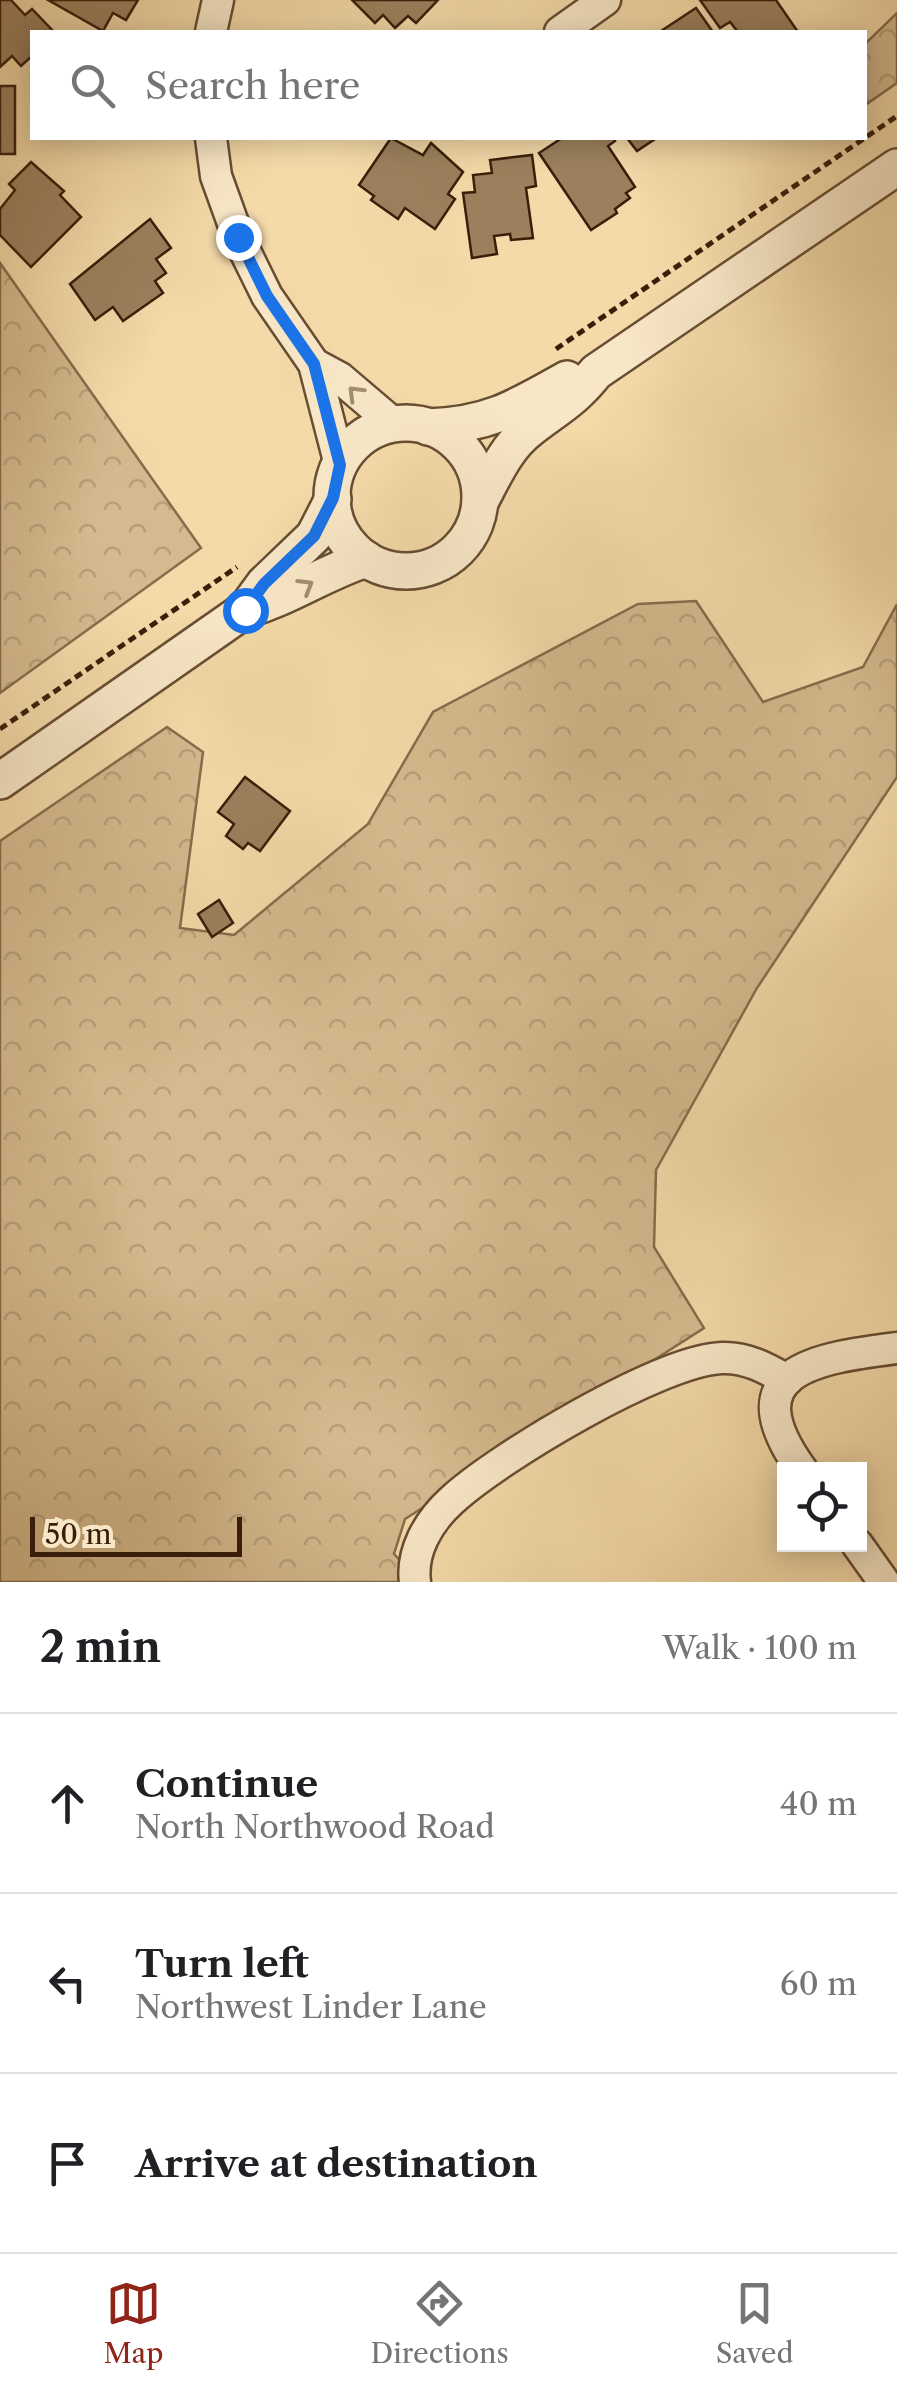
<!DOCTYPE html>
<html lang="en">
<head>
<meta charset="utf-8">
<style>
  :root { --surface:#fff; --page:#f6f6f6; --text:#202124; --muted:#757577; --line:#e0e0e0; --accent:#8f2418 }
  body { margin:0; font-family:"Libre Caslon Text",serif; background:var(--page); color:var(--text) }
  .controls { position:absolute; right:30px; bottom:30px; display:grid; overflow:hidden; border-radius:0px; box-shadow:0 5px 25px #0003 }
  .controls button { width:90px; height:90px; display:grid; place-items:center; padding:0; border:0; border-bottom:2px solid var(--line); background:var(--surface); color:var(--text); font:50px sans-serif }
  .scale { position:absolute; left:30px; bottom:25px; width:212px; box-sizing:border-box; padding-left:10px; border:5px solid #3a1e0a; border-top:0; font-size:28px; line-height:35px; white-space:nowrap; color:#3a1e0a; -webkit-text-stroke:8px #f8e7c7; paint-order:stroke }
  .stop { position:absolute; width:30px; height:30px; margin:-22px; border:8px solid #1a73e8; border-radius:50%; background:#fff }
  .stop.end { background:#1a73e8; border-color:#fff; box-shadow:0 2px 10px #0008 }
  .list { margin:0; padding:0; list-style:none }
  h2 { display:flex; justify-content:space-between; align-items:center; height:130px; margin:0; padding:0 40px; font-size:42px }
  h2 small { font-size:32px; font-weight:400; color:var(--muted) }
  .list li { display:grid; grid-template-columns:65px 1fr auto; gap:30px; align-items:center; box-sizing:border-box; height:180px; padding:0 40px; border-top:2px solid var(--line) }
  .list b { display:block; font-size:38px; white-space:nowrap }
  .list p { margin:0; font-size:32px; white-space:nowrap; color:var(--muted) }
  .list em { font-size:32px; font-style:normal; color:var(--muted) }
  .icon { flex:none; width:55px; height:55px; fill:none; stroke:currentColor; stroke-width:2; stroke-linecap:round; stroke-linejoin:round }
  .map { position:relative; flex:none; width:897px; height:1582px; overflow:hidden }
  .search { position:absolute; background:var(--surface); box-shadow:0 5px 25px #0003; left:30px; right:30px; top:30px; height:110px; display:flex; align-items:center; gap:25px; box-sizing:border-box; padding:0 35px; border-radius:0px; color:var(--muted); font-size:38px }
  .sheet { height:670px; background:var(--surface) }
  nav { display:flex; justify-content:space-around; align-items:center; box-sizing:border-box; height:140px; border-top:2px solid var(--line); background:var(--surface); font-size:28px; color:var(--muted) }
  nav a { display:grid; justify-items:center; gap:5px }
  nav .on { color:var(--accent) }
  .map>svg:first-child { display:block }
</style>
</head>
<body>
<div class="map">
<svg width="897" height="1582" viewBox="0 0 897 1582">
  <defs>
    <pattern id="forest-crowns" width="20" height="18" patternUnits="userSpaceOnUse" patternTransform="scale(2.5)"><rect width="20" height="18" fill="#d4ba8e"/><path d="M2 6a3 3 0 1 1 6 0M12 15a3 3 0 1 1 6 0" fill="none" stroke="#b79f79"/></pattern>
  </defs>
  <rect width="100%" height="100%" fill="#f4daa9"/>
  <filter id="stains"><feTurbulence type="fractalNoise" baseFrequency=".002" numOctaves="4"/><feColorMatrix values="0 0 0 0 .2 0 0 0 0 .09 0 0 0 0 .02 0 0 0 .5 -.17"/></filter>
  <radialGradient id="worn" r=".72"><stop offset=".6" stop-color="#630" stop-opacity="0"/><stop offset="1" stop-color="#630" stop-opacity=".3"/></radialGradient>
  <!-- forest -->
  <g fill="url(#forest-crowns)" stroke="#876c4c" stroke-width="2.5">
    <polygon points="897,13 897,83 865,105 865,44"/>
    <polygon points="0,263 201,548 0,693"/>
    <polygon points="696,601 763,702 863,667 897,604 897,777 757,988 656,1170 654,1247 704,1328 405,1519 394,1554 421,1582 0,1582 0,841 167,727 203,752 180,928 234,935 368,824 433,712 638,604"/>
  </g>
  <!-- building -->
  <g fill="#9b805d" stroke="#3a1e0a" stroke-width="2.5">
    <polygon points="0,0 11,0 25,15 32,9 54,32 32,32 32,56 21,66 12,56 0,67"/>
    <polygon points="48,0 138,0 126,20 113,13 103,31"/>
    <polygon points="352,0 438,0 416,23 408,16 395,28 383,15 375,23"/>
    <polygon points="700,0 776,0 798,32 738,32 730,22 720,28"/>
    <polygon points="696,8 713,32 661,31"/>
    <rect x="0" y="86" width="15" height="68"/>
    <polygon points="391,138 423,155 431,143 463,172 448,194 455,199 435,229 405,208 398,219 371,200 374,196 359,185"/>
    <polygon points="562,138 613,138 615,141 608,146 635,187 626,193 630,198 615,209 617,213 591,230 539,153"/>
    <polygon points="627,138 654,138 655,139 637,151"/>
    <polygon points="532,155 536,186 526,188 533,238 511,240 510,234 494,236 497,254 472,258 463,193 475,192 473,175 492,173 490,160"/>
    <polygon points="31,162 64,191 60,195 81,217 31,267 0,235 0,209 15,190 9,184"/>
    <polygon points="150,219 171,248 156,259 166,273 155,281 163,293 123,321 113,307 95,320 70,284"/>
    <polygon points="245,777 290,811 260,851 248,843 243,849 226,836 234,824 218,812"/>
    <polygon points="219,900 233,923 212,937 198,914"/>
  </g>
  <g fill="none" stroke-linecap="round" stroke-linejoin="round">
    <defs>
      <g id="minor">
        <polyline points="211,32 218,0"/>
        <polyline points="560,32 605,0"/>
        <polyline points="211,138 216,176 238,237 267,296 314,364 340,465"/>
        <polyline points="314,364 340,378 394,424"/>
        <path d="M802 1470C729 1369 819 1358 897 1348"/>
        <polyline points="857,1544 884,1582"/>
        <path d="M415 1582C411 1552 428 1522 451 1501 497 1458 661 1360 722 1358 746 1357 766 1368 787 1380"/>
      </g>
      <g id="tertiary">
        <circle cx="406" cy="497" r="74"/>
        <path d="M428 427C488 425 516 408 567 379"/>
        <path d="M480 502C494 476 506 447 530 429 557 408 574 400 596 372L897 167"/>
        <polyline points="245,610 264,584 314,536 333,499"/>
        <path d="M0 781 245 610C288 598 323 573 366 559"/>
      </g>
    </defs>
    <!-- minor casing -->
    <use href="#minor" stroke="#684d32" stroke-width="35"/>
    <!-- tertiary casing -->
    <use href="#tertiary" stroke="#684d32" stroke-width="40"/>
    <!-- path -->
    <g stroke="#3a1e0a" stroke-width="5" stroke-dasharray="8 5" stroke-linecap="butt">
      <polyline points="556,349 897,116"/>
      <polyline points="0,729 237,567"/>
    </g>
    <!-- minor -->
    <use href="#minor" stroke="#f8e7c7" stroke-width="30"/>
    <!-- tertiary -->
    <use href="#tertiary" stroke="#f8e7c7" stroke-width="35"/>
  </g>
  <!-- one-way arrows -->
  <defs><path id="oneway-chevron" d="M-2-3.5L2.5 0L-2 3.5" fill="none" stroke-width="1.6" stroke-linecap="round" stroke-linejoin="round" transform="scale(2.5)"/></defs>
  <g stroke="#a28d72">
    <use href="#oneway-chevron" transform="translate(355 393) rotate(-135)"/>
    <use href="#oneway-chevron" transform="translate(306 586) rotate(-31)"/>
  </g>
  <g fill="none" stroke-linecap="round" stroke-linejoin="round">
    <!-- route -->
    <polyline stroke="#1a73e8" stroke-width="12" points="238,237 267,296 314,364 340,465 333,498 314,536 264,584 245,610"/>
  </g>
  <rect width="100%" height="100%" filter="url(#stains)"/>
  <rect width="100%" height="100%" fill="url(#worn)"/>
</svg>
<div class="controls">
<button><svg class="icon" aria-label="locate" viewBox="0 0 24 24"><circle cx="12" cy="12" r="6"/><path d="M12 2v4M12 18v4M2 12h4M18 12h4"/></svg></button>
</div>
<div class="scale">50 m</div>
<div class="stop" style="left:245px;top:610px"></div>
<div class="stop end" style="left:238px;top:237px"></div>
<div class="search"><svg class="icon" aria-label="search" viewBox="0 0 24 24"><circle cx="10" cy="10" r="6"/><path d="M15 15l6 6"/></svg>Search here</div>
</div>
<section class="sheet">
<h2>2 min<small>Walk · 100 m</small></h2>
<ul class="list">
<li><svg class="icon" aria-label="ahead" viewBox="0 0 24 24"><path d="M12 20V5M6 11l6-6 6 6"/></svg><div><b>Continue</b><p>North Northwood Road</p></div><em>40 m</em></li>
<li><svg class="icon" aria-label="left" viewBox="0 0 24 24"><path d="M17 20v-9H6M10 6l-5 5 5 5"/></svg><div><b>Turn left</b><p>Northwest Linder Lane</p></div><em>60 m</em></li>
<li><svg class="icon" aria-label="arrive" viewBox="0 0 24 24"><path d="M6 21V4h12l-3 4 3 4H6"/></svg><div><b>Arrive at destination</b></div></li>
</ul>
</section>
<nav>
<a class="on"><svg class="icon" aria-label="map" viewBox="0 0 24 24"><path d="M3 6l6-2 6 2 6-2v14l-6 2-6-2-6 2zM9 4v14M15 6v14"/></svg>Map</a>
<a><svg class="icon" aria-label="directions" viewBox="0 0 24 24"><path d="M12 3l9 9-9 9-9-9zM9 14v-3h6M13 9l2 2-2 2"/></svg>Directions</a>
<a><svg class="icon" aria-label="saved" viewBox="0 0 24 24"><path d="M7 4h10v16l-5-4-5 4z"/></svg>Saved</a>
</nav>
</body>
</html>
